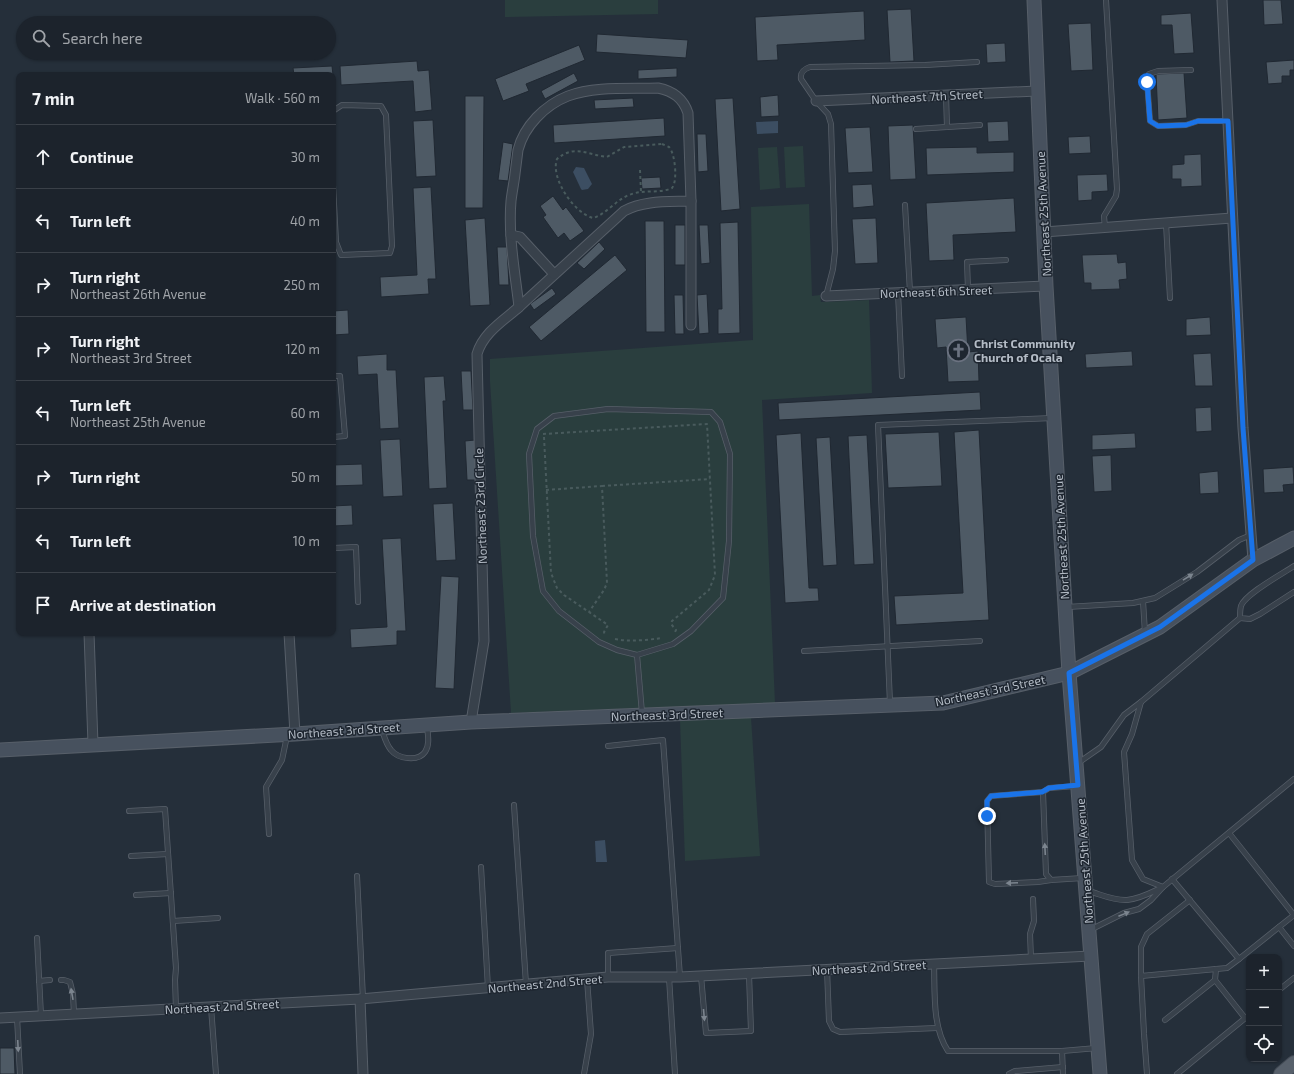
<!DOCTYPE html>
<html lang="en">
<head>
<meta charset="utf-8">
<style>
  :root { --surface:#1c232c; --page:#292f38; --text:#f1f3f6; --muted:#a0a4a9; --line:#3a4048 }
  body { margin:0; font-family:"Exo 2",sans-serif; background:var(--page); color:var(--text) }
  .controls { position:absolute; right:12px; bottom:12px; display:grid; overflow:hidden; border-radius:8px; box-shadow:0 1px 3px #0004 }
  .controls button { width:36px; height:36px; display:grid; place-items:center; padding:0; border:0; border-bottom:1px solid var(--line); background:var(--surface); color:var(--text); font:20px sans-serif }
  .stop { position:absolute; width:12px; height:12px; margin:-9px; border:3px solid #1a73e8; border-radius:50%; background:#fff }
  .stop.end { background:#1a73e8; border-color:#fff; box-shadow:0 1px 4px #0008 }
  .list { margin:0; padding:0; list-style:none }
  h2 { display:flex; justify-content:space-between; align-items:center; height:52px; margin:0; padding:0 16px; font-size:17px }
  h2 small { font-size:13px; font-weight:400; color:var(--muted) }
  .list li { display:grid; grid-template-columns:26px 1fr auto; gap:12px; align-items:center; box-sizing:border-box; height:64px; padding:0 16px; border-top:1px solid var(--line) }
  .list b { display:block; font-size:15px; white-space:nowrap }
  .list p { margin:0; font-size:13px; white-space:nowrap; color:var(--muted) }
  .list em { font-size:13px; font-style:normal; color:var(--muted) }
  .icon { flex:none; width:22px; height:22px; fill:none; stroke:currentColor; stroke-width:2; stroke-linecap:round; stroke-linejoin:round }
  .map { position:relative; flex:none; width:1294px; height:1074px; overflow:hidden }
  .search { position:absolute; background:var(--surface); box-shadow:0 1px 3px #0004; left:16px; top:16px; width:320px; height:44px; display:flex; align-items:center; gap:10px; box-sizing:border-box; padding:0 14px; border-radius:22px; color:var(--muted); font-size:15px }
  .panel { position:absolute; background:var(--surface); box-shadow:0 1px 3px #0004; left:16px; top:72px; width:320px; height:564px; border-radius:8px }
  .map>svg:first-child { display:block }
</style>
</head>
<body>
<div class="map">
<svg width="1294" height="1074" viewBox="0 0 1294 1074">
  <rect width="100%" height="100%" fill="#252f3a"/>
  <!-- green -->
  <g fill="#2a3e3e">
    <polygon points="505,0 658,0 658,14 505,17"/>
    <polygon points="803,146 805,187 786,188 784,147"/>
    <polygon points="777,147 780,188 760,190 758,148"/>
    <polygon points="809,204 812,296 820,295 821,302 869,300 872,393 762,400 775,703 511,713 490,381 490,359 753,340 751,207"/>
    <polygon points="751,717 760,856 685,861 680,720"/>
  </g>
  <!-- water -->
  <g fill="#3c4e62">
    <polygon points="778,121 778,133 757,134 756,122"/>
    <polygon points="576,167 584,168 592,184 588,189 582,190 581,189 573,172"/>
    <polygon points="605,840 607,862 596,862 595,841"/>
  </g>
  <!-- building -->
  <g fill="#4e5a65" stroke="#202832">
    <polygon points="1263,0 1281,0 1283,24 1264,25"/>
    <polygon points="911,9 914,61 890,62 887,10"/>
    <polygon points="864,11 865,40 777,45 778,60 757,61 755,17"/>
    <polygon points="1191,13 1194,53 1174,54 1172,25 1161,25 1161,15"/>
    <polygon points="1091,23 1093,70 1071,71 1068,24"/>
    <polygon points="597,34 688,40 686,58 596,52"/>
    <polygon points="1005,43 1006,62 987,63 986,44"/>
    <polygon points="579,45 585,60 526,84 529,91 503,101 495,79"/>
    <polygon points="1294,60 1294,70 1290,70 1290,76 1282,76 1282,83 1268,84 1266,62"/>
    <polygon points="417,61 418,71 429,70 432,110 415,112 413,81 341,85 340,66"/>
    <polygon points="332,66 333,75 294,75 293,68"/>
    <polygon points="677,68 677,77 638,79 638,70"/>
    <polygon points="574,73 578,81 545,99 541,91"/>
    <polygon points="1184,73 1187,118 1158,120 1156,74"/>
    <polygon points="778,95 779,116 761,117 760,97"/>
    <polygon points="465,96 484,96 483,208 465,208"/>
    <polygon points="633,98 634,107 595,109 594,100"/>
    <polygon points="733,98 740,209 721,211 715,99"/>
    <polygon points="664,118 665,136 554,143 553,125"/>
    <polygon points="433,120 436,176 416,177 413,121"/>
    <polygon points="1008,121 1009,141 988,142 987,122"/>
    <polygon points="913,125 916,179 890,180 888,126"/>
    <polygon points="870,127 873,172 848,173 845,128"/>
    <polygon points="697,134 706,134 708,171 698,172"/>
    <polygon points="1090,136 1091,153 1069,154 1068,137"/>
    <polygon points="503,142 513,144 508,181 498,180"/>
    <polygon points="977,147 977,153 1014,152 1014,172 927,175 926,148"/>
    <polygon points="1201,154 1202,186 1181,187 1181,179 1172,179 1172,165 1184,164 1184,155"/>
    <polygon points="1107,174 1108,191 1092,192 1092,200 1078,201 1077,175"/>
    <polygon points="660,177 661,188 642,189 641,178"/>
    <polygon points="872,184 874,206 853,208 852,185"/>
    <polygon points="431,187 436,279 428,279 429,294 381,297 380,277 417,275 413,188"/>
    <polygon points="553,196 563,210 566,207 584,231 570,241 564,233 558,238 543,217 546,215 540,206"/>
    <polygon points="1014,198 1016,232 953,235 954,260 929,261 926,203"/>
    <polygon points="485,218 490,305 470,306 465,220"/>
    <polygon points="876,218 878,263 855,264 852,219"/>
    <polygon points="645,221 664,221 665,332 646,332"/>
    <polygon points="738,222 740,333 718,334 718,309 722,309 720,223"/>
    <rect x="675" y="225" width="10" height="40"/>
    <polygon points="699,225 708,225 710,263 701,264"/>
    <polygon points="599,242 605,249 584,269 577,263"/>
    <polygon points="497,247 507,247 509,285 499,285"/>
    <polygon points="1117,254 1118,263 1126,262 1127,279 1119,280 1120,289 1091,290 1091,283 1084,283 1082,255"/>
    <polygon points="615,255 627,270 541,341 529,327"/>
    <polygon points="552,288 556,294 534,310 530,304"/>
    <polygon points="707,294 709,333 699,334 697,295"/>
    <polygon points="674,295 683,295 684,334 675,334"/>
    <polygon points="348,310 349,334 333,335 333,311"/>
    <polygon points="966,317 968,352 978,351 979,381 948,382 946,347 937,348 935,319"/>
    <polygon points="1210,317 1211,335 1186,336 1186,319"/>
    <polygon points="1132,351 1133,366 1086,368 1085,354"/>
    <polygon points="1211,353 1213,386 1195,386 1193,354"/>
    <polygon points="387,354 387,370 396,370 399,428 380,429 377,374 358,375 357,356"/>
    <polygon points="461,371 471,371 473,410 463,410"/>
    <polygon points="444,376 446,401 443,401 447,488 429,489 424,377"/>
    <polygon points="980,392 981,410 779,420 778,403"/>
    <polygon points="1211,407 1212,431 1196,432 1195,408"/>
    <polygon points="979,430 989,620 896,625 894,596 963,593 954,432"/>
    <polygon points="939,432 942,486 888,488 885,434"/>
    <polygon points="801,433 809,588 818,588 819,601 785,603 776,435"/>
    <polygon points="1135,433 1136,448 1092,450 1092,435"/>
    <polygon points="867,435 874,564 854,565 848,436"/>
    <polygon points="830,437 837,565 823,566 816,438"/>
    <polygon points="400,439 403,496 383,497 380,440"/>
    <polygon points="475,440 477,480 467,480 465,441"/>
    <polygon points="1111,455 1112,491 1094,492 1092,456"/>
    <polygon points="362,464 363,485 333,486 333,465"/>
    <polygon points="1293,467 1294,484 1283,485 1284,492 1264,493 1263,469"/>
    <polygon points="1218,471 1219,493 1200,494 1199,473"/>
    <polygon points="453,503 456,560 436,561 433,504"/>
    <polygon points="352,505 353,525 333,526 333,506"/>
    <polygon points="401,538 406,631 397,631 397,645 351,648 350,629 387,627 382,539"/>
    <polygon points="441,576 459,577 454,689 435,688"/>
    <polygon points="0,1048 14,1048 15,1074 0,1074"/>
  </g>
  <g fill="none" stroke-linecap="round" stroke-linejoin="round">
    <defs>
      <g id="lane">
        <polyline points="1191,70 1158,71 1149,74 1147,81 1150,121 1158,126 1186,125 1198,121 1228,121"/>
        <polyline points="946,95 947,127 980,125"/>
        <polyline points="333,111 342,105 381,106 386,115 392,246 390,253 341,255 336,242 333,185"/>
        <polyline points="916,129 947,127"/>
        <polyline points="905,205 910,292"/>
        <polyline points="1166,223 1170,298"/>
        <polyline points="1105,228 1104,216 1116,196 1117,189 1106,0"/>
        <polyline points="968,289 967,262 1006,260"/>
        <polyline points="898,293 902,376"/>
        <path d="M826 296 833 269 835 251 831 124 828 114 816 101 801 79C800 72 804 69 810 67L925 65 977 62"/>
        <polyline points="333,376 340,376 345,436 333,437"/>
        <polyline points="333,548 356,547 358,602"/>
        <path d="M1294 566C1282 574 1245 594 1241 606 1240 610 1240 614 1240 618L1250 619 1260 614 1294 592"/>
        <polyline points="1143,601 1145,633"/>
        <polyline points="1067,607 1133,603 1155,598 1197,572 1239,540 1251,535"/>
        <polyline points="1240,618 1141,702 1132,734 1124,752 1132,860 1143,879 1163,887 1294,779"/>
        <polyline points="804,651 980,641"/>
        <polyline points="637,655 617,650 599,642 559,611 543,591 533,536 529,454 537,429 554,416 608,409 711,412 720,422 730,454 729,541 723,598 691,631 673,644 637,655 642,713"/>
        <polyline points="890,703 878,425 1053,418"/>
        <path d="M382 730C384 736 386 744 391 750 398 759 418 762 425 752 430 745 428 735 427 727"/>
        <polyline points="608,746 663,740 680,977"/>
        <polyline points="1078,763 1101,747 1124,715 1141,702"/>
        <polyline points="1076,786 1049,788 1043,792 1046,874 1051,880 1083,878"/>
        <polyline points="1043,792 991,796 987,801 989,882 995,884 1038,882 1051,880"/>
        <polyline points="514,805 526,984"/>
        <polyline points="129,811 165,809 176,968 175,980 176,1009"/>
        <polyline points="1229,833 1294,915"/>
        <polyline points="269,834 266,787 282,760 287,736"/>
        <polyline points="131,856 168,854"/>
        <polyline points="481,867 488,988"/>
        <polyline points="357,876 363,999"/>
        <polyline points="1172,879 1239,959 1294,915"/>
        <path d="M1088 891C1100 894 1114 901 1127 900 1140 899 1152 892 1163 887L1151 900 1139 909 1124 913 1090 930"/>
        <polyline points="136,895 171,893"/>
        <polyline points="1190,900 1147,934 1141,947 1141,976 1227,968 1239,959"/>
        <polyline points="173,921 218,918"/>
        <polyline points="1279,927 1294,946"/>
        <polyline points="37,938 41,1016"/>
        <polyline points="1031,959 1030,934 1034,921 1033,899"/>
        <path d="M934 964C935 992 932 1027 948 1051H1062"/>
        <polyline points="827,969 829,1021 833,1029 840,1032 937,1028"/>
        <polyline points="701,976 706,1033 751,1031 749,974"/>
        <polyline points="1141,976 1144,1034 1147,1074"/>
        <polyline points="608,977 608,953 678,948"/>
        <polyline points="669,977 675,1074"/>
        <polyline points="61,980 64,980 70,982 73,994 74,1014"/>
        <polyline points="1215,980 1216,969"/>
        <polyline points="39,981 50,980"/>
        <polyline points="1279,990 1294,978"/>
        <polyline points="211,1007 216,1074"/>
        <polyline points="17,1017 20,1074"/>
        <polyline points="1165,1020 1215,980 1245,1018"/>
        <polyline points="584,1074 591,1034 587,979"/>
        <polyline points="1009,1074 1015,1071 1063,1067"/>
        <polyline points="1063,1074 1062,1051 1097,1048"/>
        <polyline points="1177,1074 1249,1015"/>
      </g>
      <g id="street">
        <polyline points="1222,0 1243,428 1253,560"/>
        <path d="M658 88C673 91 683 98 688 113L691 201C669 202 644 200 624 211L519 307C515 272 508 236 511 201 512 192 514 183 515 174 516 166 517 158 518 150 524 126 545 105 568 96 595 86 629 89 658 88Z"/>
        <polyline points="816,101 1037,91"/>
        <polyline points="1044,232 1232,218"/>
        <polyline points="511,235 520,237 554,274"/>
        <polyline points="826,296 1046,286"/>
        <polyline points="691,325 691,201"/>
        <polyline points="89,633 93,744"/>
        <polyline points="289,633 295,734"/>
        <path d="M471 722 484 641 477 354C483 333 503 321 519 307"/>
        <polyline points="360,999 363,1074"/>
        <polyline points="0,1018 360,999 608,977 680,977 1091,956"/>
      </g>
      <g id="secondary">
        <polyline points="1034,0 1046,286 1069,673 1100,1074"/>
        <polyline points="0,750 295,734 471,722 943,703 1069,673 1160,627 1253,560 1294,538"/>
      </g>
      <polyline id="primary" points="1281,1074 1294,1063"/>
    </defs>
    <!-- lane casing -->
    <use href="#lane" stroke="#575f69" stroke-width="6"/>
    <!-- street casing -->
    <use href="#street" stroke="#575f69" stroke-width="11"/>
    <!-- secondary casing -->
    <use href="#secondary" stroke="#575f69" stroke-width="15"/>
    <!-- primary casing -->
    <use href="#primary" stroke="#424a54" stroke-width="16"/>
    <!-- path -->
    <g stroke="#495b5d" stroke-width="2" stroke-dasharray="3 3" stroke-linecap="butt">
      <path d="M662 144 669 147C675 153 678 181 672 188 659 194 643 189 629 195 616 200 605 215 593 218 574 213 550 178 557 159 574 144 589 155 607 157L624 147Z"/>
      <polyline points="640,170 641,192"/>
      <polyline points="543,434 707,424 715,575 709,590 672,621 671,624 676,630 675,632"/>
      <polyline points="544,437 551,573 557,588 564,595 608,625 604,632 605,636"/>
      <polyline points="602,486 710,479"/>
      <polyline points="546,490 602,486 607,583 604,590 589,612"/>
      <path d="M615 639C631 642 647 640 662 638"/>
    </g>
    <!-- lane -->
    <use href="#lane" stroke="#38414b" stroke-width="4.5"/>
    <!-- street -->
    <use href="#street" stroke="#38414b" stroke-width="9"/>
    <!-- secondary -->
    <use href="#secondary" stroke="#47515e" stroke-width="13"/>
    <!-- primary -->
    <use href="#primary" stroke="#57606b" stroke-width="14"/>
  </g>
  <!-- one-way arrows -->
  <defs><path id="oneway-solid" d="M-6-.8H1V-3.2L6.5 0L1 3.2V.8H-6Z"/></defs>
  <g fill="#7c858f">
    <use href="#oneway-solid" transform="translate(1188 577) rotate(-32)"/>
    <use href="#oneway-solid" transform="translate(1045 849) rotate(-93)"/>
    <use href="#oneway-solid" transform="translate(1012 883) rotate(178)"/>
    <use href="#oneway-solid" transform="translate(1124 914) rotate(-22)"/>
    <use href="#oneway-solid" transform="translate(72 994) rotate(-100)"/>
    <use href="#oneway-solid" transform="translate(704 1015) rotate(85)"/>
    <use href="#oneway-solid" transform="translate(18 1046) rotate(87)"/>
  </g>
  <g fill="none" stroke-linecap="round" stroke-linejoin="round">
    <!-- route -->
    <polyline stroke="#1a73e8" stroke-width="5" points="987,816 987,801 991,796 1042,792 1049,788 1078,785 1069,673 1160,627 1253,560 1243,428 1228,121 1198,121 1186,125 1158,126 1150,121 1147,82"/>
  </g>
  <!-- icons -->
  <defs>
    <symbol id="church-ring" viewBox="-11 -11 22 22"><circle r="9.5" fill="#1e2630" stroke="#6b7280" stroke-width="1.5"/><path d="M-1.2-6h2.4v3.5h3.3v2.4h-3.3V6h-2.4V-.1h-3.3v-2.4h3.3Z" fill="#6b7280"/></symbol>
  </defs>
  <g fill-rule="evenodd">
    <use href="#church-ring" x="946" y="338" width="25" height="25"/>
  </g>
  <g text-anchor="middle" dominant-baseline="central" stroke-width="3" stroke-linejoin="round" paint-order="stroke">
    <!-- street labels -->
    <g font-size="12" fill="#b4bcc6" stroke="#1e2630">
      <text transform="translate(927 96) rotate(-3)">Northeast 7th Street</text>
      <text transform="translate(1043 214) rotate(-93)">Northeast 25th Avenue</text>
      <text transform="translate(936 291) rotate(-2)">Northeast 6th Street</text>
      <text transform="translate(480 506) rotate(-92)">Northeast 23rd Circle</text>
      <text transform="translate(1061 537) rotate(-93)">Northeast 25th Avenue</text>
      <text transform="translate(990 690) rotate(-12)">Northeast 3rd Street</text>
      <text transform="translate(667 714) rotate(-2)">Northeast 3rd Street</text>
      <text transform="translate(344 730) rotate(-4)">Northeast 3rd Street</text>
      <text transform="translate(1084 861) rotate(-94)">Northeast 25th Avenue</text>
      <text transform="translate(869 967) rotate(-3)">Northeast 2nd Street</text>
      <text transform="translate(545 983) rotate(-5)">Northeast 2nd Street</text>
      <text transform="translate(222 1006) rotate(-3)">Northeast 2nd Street</text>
    </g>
    <!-- poi labels -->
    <g font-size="12" font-weight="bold" fill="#b4bcc6" stroke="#1e2630" text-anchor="start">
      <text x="974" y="343">Christ Community<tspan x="974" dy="14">Church of Ocala</tspan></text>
    </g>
  </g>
</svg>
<div class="controls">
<button>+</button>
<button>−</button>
<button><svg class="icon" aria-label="locate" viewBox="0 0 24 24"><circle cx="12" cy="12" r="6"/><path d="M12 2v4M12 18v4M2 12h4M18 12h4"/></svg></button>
</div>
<div class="stop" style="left:1147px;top:82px"></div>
<div class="stop end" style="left:987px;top:816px"></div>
<div class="search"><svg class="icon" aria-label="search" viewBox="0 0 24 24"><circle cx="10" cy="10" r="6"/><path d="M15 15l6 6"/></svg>Search here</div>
<section class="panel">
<h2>7 min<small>Walk · 560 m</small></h2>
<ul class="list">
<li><svg class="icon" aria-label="ahead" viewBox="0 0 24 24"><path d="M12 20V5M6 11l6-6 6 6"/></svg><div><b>Continue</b></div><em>30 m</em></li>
<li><svg class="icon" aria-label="left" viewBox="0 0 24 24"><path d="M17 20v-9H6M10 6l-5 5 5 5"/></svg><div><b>Turn left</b></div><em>40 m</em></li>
<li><svg class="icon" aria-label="right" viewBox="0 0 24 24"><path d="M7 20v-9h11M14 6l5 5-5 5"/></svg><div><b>Turn right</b><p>Northeast 26th Avenue</p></div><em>250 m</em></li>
<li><svg class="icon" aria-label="right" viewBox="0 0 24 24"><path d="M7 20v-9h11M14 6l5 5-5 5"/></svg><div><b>Turn right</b><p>Northeast 3rd Street</p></div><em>120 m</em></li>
<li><svg class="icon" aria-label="left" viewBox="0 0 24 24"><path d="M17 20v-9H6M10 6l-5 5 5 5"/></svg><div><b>Turn left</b><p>Northeast 25th Avenue</p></div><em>60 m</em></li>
<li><svg class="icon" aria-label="right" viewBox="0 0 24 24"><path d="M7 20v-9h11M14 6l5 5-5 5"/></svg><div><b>Turn right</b></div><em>50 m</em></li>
<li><svg class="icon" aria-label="left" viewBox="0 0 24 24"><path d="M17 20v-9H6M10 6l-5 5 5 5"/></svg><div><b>Turn left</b></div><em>10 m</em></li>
<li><svg class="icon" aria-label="arrive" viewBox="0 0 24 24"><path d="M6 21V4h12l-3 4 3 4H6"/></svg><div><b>Arrive at destination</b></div></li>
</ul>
</section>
</div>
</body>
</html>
